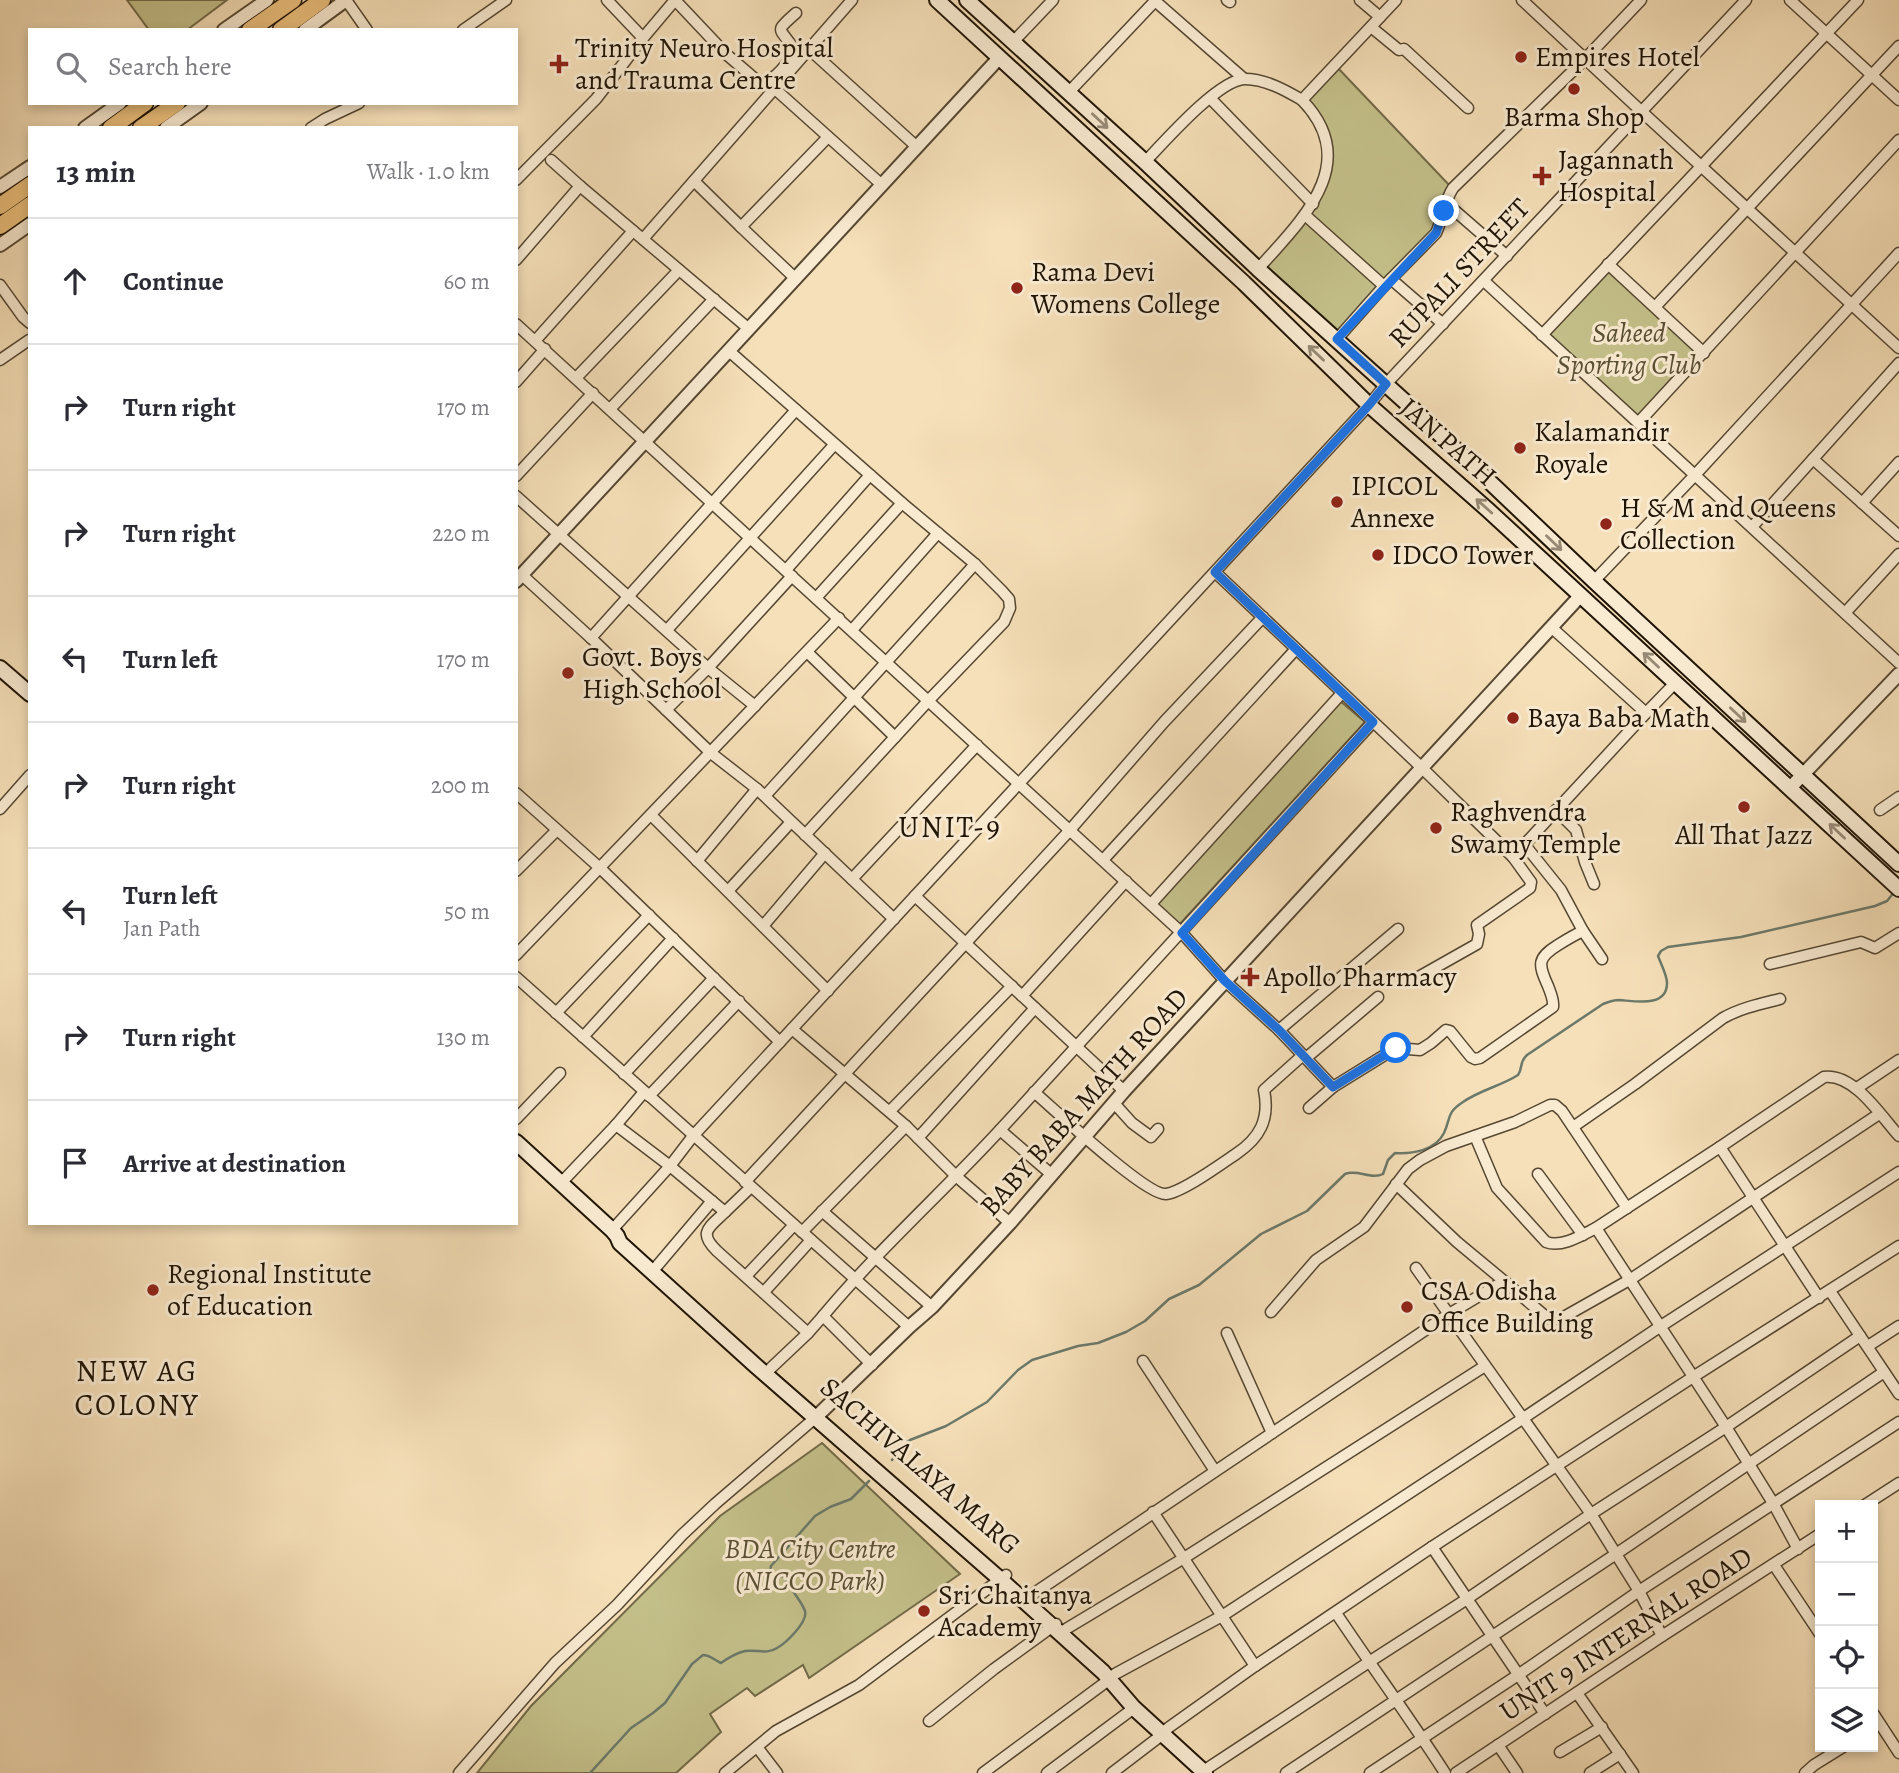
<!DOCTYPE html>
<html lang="en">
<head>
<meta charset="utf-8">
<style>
  :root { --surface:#fff; --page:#f2f2f3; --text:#2b2b33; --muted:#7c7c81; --line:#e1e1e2 }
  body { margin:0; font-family:Alegreya,serif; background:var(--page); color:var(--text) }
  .controls { position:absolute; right:21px; bottom:21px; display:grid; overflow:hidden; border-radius:0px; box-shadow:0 4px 10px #0003 }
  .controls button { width:63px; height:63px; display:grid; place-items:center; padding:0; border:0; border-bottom:2px solid var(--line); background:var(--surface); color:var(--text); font:35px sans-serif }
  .stop { position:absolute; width:21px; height:21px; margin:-16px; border:5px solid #1a73e8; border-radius:50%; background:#fff }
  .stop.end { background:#1a73e8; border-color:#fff; box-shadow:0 2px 7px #0008 }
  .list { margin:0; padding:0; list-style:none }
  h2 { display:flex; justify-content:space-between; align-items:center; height:91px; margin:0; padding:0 28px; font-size:30px }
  h2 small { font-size:23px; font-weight:400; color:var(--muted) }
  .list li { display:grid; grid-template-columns:46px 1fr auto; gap:21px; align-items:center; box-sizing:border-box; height:126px; padding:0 28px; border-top:2px solid var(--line) }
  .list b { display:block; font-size:26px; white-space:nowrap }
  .list p { margin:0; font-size:23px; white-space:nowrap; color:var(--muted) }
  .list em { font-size:23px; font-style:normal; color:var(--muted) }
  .icon { flex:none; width:38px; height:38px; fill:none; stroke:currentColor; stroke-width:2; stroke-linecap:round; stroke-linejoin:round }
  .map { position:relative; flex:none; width:1899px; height:1773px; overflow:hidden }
  .search { position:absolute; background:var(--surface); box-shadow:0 4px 10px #0003; left:28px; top:28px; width:490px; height:77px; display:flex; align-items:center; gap:18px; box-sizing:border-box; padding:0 24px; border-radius:0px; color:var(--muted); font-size:26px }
  .panel { position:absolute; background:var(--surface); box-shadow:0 4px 10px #0003; left:28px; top:126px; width:490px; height:1099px; border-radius:0px }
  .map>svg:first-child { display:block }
</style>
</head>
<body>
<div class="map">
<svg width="1899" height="1773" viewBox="0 0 1899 1773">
  <rect width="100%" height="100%" fill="#f6e0b9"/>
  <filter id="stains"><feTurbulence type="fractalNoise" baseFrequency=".00286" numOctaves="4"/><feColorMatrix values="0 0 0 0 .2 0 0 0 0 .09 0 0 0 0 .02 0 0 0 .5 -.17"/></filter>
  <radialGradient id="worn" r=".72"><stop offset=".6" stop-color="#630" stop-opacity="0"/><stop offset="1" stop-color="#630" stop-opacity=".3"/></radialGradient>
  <!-- green -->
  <g fill="#c4c08a" stroke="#726a48" stroke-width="2">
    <polygon points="127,0 227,0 187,30 149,30"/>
    <polygon points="1337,67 1451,187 1434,231 1384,283 1307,215 1323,187 1328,142 1303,100"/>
    <polygon points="1305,217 1382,286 1337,338 1260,269"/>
    <polygon points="1608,271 1698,354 1638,416 1549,335"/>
    <polygon points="1340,701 1365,722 1179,925 1156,904"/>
    <polygon points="822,1443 960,1574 809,1678 803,1665 755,1696 747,1688 710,1714 721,1732 676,1773 477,1773 531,1706 720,1516"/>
  </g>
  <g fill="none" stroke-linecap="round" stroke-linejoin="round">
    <!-- stream -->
    <g stroke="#6b796a" stroke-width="2.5">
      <path d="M892 1460 903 1445 910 1440 946 1426 987 1402 1018 1370 1032 1360 1078 1346 1098 1343 1126 1332 1145 1321 1169 1299 1199 1285 1261 1234 1307 1211 1345 1174C1358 1169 1371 1180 1383 1174L1388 1160 1395 1153C1412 1154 1435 1151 1444 1133 1451 1118 1446 1113 1463 1102 1480 1090 1501 1086 1518 1075 1523 1068 1519 1062 1527 1055L1603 1004C1608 1002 1614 1000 1619 1000 1635 1001 1667 1008 1667 983 1667 975 1661 964 1658 956L1661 951 1668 947 1741 937 1875 906 1887 901 1895 891"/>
      <path d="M590 1773 631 1728 653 1713 665 1703 692 1664 703 1655C710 1655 714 1660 721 1663 728 1658 737 1653 745 1651 757 1649 766 1655 777 1648 786 1643 808 1622 805 1611 801 1600 790 1589 785 1578L782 1576H774L770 1572 771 1566 815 1516 830 1507 851 1499 869 1481"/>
    </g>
    <defs>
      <g id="minor">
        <polyline points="346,0 367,30"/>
        <polyline points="607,0 643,38"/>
        <polyline points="1154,0 1243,78"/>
        <polyline points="1227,0 1230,2"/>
        <polyline points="1360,0 1380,17 1396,0"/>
        <polyline points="1522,0 1641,111 1899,348"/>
        <polyline points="1790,0 1899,100"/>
        <polyline points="1371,27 1399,50 1404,49 1468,108"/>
        <polyline points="463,30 506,0"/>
        <polyline points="1013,42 1053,0"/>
        <polyline points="809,49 917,147"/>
        <polyline points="775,89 882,185"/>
        <polyline points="1069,92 1155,1"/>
        <polyline points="1210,98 1313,204"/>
        <polyline points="311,128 325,119 359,103"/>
        <polyline points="551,160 580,186 749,329"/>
        <path d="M1145 162C1164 142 1219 79 1245 79 1265 79 1285 90 1302 100L1380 17"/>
        <path d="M516 180 596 99 643 38 675 0 726 54 761 84C774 80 791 62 794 49 780 27 773 33 796 13"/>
        <polyline points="694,181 741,227 828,137"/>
        <polyline points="1446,203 1507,256"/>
        <polyline points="1305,215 1384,286"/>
        <polyline points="741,227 796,279"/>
        <polyline points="643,239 852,0"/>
        <polyline points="516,260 580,186"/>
        <polyline points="1608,264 1704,353"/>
        <path d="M1258 269C1302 220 1363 163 1302 100"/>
        <polyline points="1391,279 1443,324"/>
        <polyline points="1484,281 1899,663"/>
        <polyline points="0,285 23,317 30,323"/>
        <polyline points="1655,307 1899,46"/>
        <polyline points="516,324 1182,933 1225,981 1279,1030 1333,1087 1309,1108"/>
        <polyline points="1542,335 1858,0"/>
        <path d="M1337 339 1384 286 1436 233C1443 218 1444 202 1453 188L1586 58 1641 0"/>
        <polyline points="535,341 633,231"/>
        <polyline points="729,351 902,503 975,564 1002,591 1009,599 1010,608 1004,622 929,700 805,835"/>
        <polyline points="0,360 29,340"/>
        <polyline points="576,378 679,270"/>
        <polyline points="516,382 545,349"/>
        <polyline points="610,409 714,299"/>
        <polyline points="1638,423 1899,140"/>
        <polyline points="1813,459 1899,536"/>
        <polyline points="516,476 593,393"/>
        <polyline points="516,496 708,668 755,706"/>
        <polyline points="1862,503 1899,462"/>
        <polyline points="1752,527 1899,363"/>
        <polyline points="786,570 870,475"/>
        <polyline points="1215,572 1421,767 1513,857 1646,713 1551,627"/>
        <polyline points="522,575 591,638 711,753 757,789 894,919"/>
        <polyline points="1594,581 1695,475 1899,253"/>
        <polyline points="816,598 902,503"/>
        <polyline points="1845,613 1899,554"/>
        <polyline points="667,630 834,445"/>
        <polyline points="852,630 938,533"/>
        <polyline points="591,638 796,410"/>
        <polyline points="807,652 895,737"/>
        <polyline points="666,710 708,668 792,576"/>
        <polyline points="1646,713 1676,682"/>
        <polyline points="516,793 600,868 780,1042"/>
        <polyline points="765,796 975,564"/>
        <polyline points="0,809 30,775"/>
        <polyline points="1556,810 1576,830 1585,862 1594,884"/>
        <polyline points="1880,810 1899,797"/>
        <polyline points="651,815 828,991"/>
        <polyline points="1524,844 1561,890 1583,931 1602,959"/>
        <polyline points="1103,860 1296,649"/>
        <polyline points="697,861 757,789"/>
        <polyline points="516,871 557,830"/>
        <polyline points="852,879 977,745"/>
        <polyline points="728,891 791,822"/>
        <polyline points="915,896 1124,1091"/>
        <polyline points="1151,904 1342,693"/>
        <polyline points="763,926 825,853"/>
        <polyline points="516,955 839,618"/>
        <polyline points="1770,964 1861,942 1875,948 1899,933"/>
        <polyline points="516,977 909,1327"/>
        <polyline points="1415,979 1477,944 1479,934 1477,925 1530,888 1531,882 1513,857"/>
        <polyline points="1022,996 1126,881"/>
        <polyline points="556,1013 649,915"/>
        <polyline points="792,1029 906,1126 957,1177 1010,1223"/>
        <polyline points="1279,1030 1398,929"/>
        <polyline points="583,1037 673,938"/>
        <polyline points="1306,1058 1378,997"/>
        <polyline points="624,1074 714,978"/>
        <path d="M1333 1087 1396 1048 1420 1050 1431 1043 1446 1030 1450 1031 1471 1057 1475 1059 1480 1058 1553 1007C1554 1000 1551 994 1548 986 1538 964 1537 958 1558 945 1566 940 1574 935 1583 931"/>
        <polyline points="1857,1088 1899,1060"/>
        <path d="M1034 1092C1054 1109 1146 1196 1166 1194 1183 1192 1221 1164 1236 1154 1260 1138 1270 1119 1264 1090L1303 1055"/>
        <polyline points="649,1096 739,1001"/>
        <polyline points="1114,1103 1132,1123 1151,1137 1158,1129"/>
        <polyline points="890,1111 1012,986"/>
        <polyline points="516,1119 560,1073"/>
        <path d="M616 1125 670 1166 725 1212C710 1227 697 1232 717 1251L808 1333"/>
        <path d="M1573 1127 1635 1084 1723 1018C1741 1008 1760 1004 1780 999"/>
        <polyline points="1000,1130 1051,1174"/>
        <path d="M1475 1136 1497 1188 1546 1242C1562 1248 1582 1235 1596 1228"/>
        <polyline points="918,1138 1035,1008"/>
        <polyline points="1720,1147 1819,1298"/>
        <polyline points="1538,1174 1583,1235"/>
        <polyline points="745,1182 1070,830 1164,722 1263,617"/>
        <polyline points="561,1183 616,1125 644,1092"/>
        <polyline points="1396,1184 1457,1242 1504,1281"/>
        <polyline points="822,1211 932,1307"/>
        <polyline points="725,1212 751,1187"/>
        <polyline points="612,1230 670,1166 693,1136 1369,405 1386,384 1746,0"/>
        <polyline points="802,1232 906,1126"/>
        <polyline points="657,1266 712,1201"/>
        <polyline points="1416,1268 1591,1514 1639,1591 1662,1636"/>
        <polyline points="746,1276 794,1225"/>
        <polyline points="1830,1291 1899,1394"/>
        <polyline points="764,1292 811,1240"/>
        <polyline points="1271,1312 1316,1260 1364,1227 1408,1169 1420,1160 1446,1146 1515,1122 1550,1105 1555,1105 1562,1111 1627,1208"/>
        <path d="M823 1316C878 1250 942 1193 1000 1130L1373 722"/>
        <polyline points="1227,1333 1272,1433"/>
        <polyline points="1868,1346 1899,1326"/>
        <polyline points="1143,1361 1215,1471"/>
        <polyline points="771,1368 808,1333 823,1316 872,1365"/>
        <polyline points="1865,1505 1899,1483"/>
        <polyline points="1153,1512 1255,1666"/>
        <polyline points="1432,1547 1545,1714"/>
        <path d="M1798 1549 1773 1503 1726 1427 1596 1228 1720 1147 1824 1077C1854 1073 1881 1116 1899 1136"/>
        <polyline points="1774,1565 1820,1634"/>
        <polyline points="1030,1596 1449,1314 1504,1281 1545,1316 1551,1319 1562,1318 1631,1279 1879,1114"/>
        <path d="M1336 1613C1372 1667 1410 1718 1445 1773"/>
        <polyline points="1066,1629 1184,1558 1485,1366"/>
        <polyline points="1577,1693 1633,1773"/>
        <polyline points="1873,1713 1899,1753"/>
        <polyline points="929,1721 994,1669 1056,1624"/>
        <polyline points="1498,1745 1517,1773"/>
        <polyline points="757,1747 777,1773"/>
        <polyline points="1560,1752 1602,1727"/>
        <polyline points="1208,1768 1369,1662 1467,1599 1591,1514 1726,1427 1860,1336"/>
        <polyline points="459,1773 555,1663 617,1605 682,1535 715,1504 815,1418"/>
        <polyline points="725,1773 776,1731 859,1685 1006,1575"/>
        <polyline points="983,1773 1110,1679 1115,1674 1222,1616 1522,1419 1661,1326 1899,1172"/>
        <polyline points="1047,1773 1134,1708"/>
        <polyline points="1112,1773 1163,1734 1168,1728 1255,1666 1432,1547 1693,1377 1899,1246"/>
        <polyline points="1286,1773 1616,1554 1884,1372"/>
        <polyline points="1370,1773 1518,1675 1639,1591 1899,1422"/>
        <polyline points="1456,1773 1662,1636 1820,1534"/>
        <polyline points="1590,1773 1620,1754"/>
        <polyline points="1805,1773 1814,1765 1843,1747"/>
      </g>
      <g id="tertiary">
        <polyline points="224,30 267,0"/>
        <polyline points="305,30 346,0"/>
        <polyline points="85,128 120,103"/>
        <polyline points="166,128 201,103"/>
        <polyline points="0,187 30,167"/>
        <polyline points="0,245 30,224"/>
        <polyline points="516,581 999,58"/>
        <polyline points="1790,788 1899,674"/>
        <polyline points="815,1418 909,1327 932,1307 1010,1223 1124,1091 1581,595"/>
      </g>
      <g id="secondary">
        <polyline points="937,0 1244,283 1369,405 1488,510 1899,889"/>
        <polyline points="967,0 1145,162 1258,269 1412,408 1594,581 1899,864"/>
        <polyline points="0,668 30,694"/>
        <polyline points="516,1142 612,1230 617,1236 620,1243 756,1366 1001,1580 1103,1672 1134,1708 1205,1773"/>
      </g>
      <g id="trunk">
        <polyline points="250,30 293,0"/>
        <polyline points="281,30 322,0"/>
        <polyline points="111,128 145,103"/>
        <polyline points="141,128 177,103"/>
        <polyline points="0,206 30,185"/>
        <polyline points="0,226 30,205"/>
      </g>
    </defs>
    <!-- minor casing -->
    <use href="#minor" stroke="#554732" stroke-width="13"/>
    <!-- tertiary casing -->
    <use href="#tertiary" stroke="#554732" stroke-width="16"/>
    <!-- secondary casing -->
    <use href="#secondary" stroke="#1f1405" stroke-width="18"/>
    <!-- trunk casing -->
    <use href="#trunk" stroke="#1f1405" stroke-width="19"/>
    <!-- minor -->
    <use href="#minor" stroke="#f9ebd2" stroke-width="10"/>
    <!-- tertiary -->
    <use href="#tertiary" stroke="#f9ebd2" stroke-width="12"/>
    <!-- secondary -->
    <use href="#secondary" stroke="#f9ebd2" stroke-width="14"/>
    <!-- trunk -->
    <use href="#trunk" stroke="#ebc07c" stroke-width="16"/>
  </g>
  <!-- one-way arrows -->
  <defs><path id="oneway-shaft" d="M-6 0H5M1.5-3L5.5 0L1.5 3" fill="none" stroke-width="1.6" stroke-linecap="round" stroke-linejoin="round" transform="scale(1.75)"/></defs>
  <g stroke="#978a76">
    <use href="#oneway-shaft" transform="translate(1100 121) rotate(43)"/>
    <use href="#oneway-shaft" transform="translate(1316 353) rotate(-136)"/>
    <use href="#oneway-shaft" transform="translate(1484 506) rotate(-138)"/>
    <use href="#oneway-shaft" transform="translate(1554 543) rotate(44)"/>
    <use href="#oneway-shaft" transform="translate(1651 660) rotate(-137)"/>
    <use href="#oneway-shaft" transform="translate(1738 715) rotate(43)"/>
    <use href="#oneway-shaft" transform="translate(1837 831) rotate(-137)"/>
  </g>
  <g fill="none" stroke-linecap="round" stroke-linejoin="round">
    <!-- route -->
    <polyline stroke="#1a73e8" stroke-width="9" points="1396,1048 1333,1087 1279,1030 1225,981 1182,933 1373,722 1215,572 1369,405 1386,384 1337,339 1436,233 1444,211"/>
  </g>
  <!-- markers -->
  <g fill="#8f2418" stroke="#f9ebd2" stroke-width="2.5">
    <circle cx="1521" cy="57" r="7"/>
    <path d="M555.5 53.5h7v7h7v7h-7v7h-7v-7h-7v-7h7z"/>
    <circle cx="1574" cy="89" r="7"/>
    <path d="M1538.5 165.5h7v7h7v7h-7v7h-7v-7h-7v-7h7z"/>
    <circle cx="1017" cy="288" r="7"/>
    <circle cx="1520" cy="448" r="7"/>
    <circle cx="1337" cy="502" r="7"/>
    <circle cx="1606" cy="524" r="7"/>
    <circle cx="1378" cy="555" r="7"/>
    <circle cx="568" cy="673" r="7"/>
    <circle cx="1513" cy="718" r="7"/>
    <circle cx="1744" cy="807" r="7"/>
    <circle cx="1436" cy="828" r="7"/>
    <path d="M1246.5 966.5h7v7h7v7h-7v7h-7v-7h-7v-7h7z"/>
    <circle cx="153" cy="1290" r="7"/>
    <circle cx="1407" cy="1307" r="7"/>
    <circle cx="924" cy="1611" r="7"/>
  </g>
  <g text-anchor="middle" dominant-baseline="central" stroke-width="6" stroke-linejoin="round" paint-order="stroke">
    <!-- poi labels -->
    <g font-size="28" fill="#1f1405" stroke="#f9ebd2" text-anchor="start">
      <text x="575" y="48">Trinity Neuro Hospital<tspan x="575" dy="32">and Trauma Centre</tspan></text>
      <text x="1535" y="57">Empires Hotel</text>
      <text x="1574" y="117" text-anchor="middle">Barma Shop</text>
      <text x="1558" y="160">Jagannath<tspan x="1558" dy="32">Hospital</tspan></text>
      <text x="1031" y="272">Rama Devi<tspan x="1031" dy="32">Womens College</tspan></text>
      <text x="1534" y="432">Kalamandir<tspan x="1534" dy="32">Royale</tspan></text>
      <text x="1351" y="486">IPICOL<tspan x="1351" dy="32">Annexe</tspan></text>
      <text x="1620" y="508">H &amp; M and Queens<tspan x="1620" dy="32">Collection</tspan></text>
      <text x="1392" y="555">IDCO Tower</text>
      <text x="582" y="657">Govt. Boys<tspan x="582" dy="32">High School</tspan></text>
      <text x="1527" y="718">Baya Baba Math</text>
      <text x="1450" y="812">Raghvendra<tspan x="1450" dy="32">Swamy Temple</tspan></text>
      <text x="1744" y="835" text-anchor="middle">All That Jazz</text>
      <text x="1264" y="977">Apollo Pharmacy</text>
      <text x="167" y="1274">Regional Institute<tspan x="167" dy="32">of Education</tspan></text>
      <text x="1421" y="1291">CSA Odisha<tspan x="1421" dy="32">Office Building</tspan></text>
      <text x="938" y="1595">Sri Chaitanya<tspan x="938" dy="32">Academy</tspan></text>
    </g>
    <!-- street labels -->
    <g font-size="28" fill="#1f1405" stroke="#f9ebd2">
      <text transform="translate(1459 273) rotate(-47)">RUPALI STREET</text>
      <text transform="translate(1448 442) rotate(41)">JAN PATH</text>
      <text transform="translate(1084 1102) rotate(-48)">BABY BABA MATH ROAD</text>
      <text transform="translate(920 1466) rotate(41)">SACHIVALAYA MARG</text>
      <text transform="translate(1626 1634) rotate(-33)">UNIT 9 INTERNAL ROAD</text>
    </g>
    <!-- park labels -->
    <g font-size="28" font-style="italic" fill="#595034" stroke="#f9ebd2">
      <text x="1629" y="333">Saheed<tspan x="1629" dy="32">Sporting Club</tspan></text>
      <text x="810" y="1549">BDA City Centre<tspan x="810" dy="32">(NICCO Park)</tspan></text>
    </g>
    <!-- neighbourhood labels -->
    <g font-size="30" letter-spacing="2" fill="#1f1405" stroke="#f9ebd2">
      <text x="950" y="827">UNIT-9</text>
      <text x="137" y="1371">NEW AG<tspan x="137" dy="34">COLONY</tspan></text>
    </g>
  </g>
  <rect width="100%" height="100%" filter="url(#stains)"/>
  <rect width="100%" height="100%" fill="url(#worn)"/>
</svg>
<div class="controls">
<button>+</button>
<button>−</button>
<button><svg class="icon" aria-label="locate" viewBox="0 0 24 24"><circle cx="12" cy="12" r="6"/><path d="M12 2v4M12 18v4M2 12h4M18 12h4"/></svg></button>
<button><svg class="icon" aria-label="layers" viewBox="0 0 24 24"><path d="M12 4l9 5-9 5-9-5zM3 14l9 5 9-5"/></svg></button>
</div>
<div class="stop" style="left:1396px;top:1048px"></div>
<div class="stop end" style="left:1444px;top:211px"></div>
<div class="search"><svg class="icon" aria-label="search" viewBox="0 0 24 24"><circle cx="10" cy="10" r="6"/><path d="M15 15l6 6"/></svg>Search here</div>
<section class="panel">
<h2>13 min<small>Walk · 1.0 km</small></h2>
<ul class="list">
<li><svg class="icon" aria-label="ahead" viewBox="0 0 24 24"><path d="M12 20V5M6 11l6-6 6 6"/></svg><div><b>Continue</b></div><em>60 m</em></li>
<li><svg class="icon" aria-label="right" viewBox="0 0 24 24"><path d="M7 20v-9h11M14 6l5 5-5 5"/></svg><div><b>Turn right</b></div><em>170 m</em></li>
<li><svg class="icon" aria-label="right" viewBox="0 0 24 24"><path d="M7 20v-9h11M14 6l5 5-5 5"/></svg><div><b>Turn right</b></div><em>220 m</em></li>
<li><svg class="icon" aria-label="left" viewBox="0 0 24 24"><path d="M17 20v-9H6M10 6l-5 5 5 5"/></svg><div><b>Turn left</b></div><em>170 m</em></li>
<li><svg class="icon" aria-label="right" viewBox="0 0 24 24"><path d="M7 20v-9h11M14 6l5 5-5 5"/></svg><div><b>Turn right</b></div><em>200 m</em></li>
<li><svg class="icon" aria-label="left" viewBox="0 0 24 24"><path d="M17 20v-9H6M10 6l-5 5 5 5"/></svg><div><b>Turn left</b><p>Jan Path</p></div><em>50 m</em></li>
<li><svg class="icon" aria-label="right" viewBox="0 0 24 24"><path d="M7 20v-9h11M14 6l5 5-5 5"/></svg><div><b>Turn right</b></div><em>130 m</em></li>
<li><svg class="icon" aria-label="arrive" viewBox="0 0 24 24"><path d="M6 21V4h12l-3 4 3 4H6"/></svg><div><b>Arrive at destination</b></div></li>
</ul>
</section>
</div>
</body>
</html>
